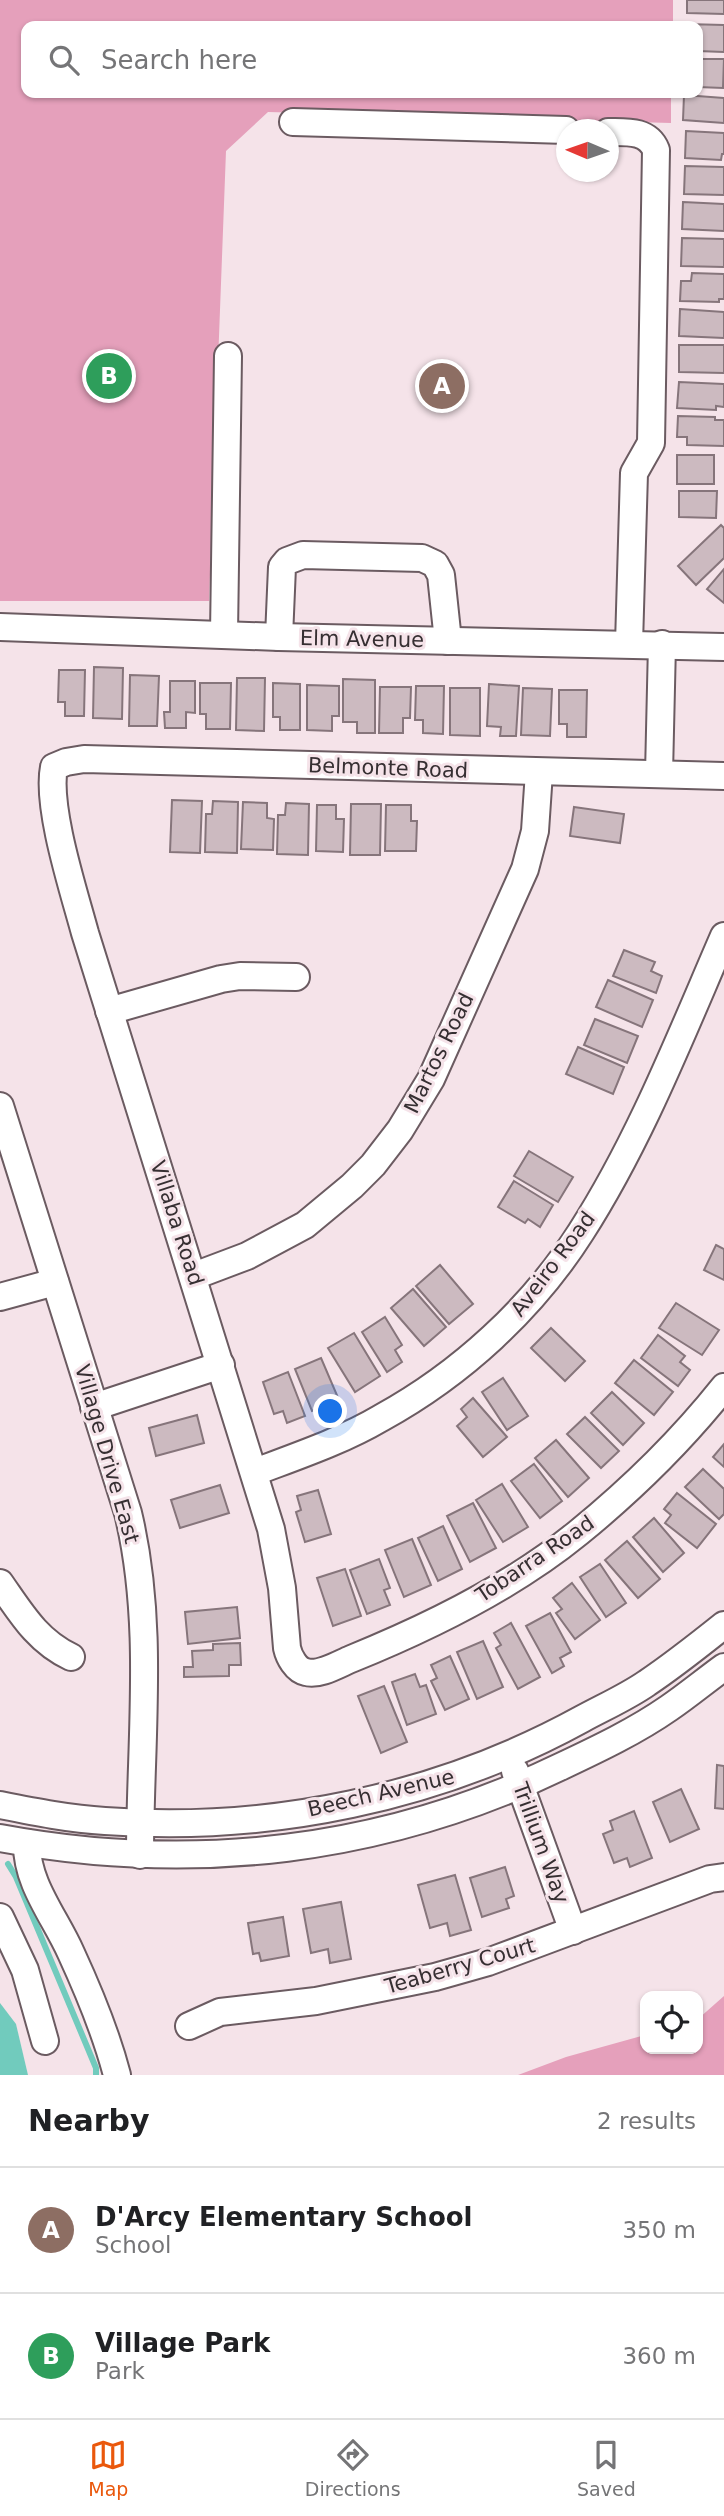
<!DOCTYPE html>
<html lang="en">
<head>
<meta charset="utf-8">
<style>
  :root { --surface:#fff; --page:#f6f6f6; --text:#202124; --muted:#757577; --line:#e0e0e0; --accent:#ea580c }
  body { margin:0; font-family:"DejaVu Sans",sans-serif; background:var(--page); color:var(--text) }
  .controls { position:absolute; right:21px; bottom:21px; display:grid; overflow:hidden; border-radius:14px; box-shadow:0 2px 5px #0004 }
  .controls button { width:63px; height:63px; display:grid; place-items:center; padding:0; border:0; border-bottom:2px solid var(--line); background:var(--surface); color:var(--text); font:35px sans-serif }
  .compass { position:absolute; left:556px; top:119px; width:63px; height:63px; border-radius:50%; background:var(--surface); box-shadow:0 2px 5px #0004; rotate:272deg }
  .you { position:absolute; left:331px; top:1412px; width:24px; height:24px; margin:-18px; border:5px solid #fff; border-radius:50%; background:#1a73e8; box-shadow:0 0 0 10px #1a73e833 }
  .badge { display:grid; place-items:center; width:46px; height:46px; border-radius:50%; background:var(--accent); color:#fff; font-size:23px; font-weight:700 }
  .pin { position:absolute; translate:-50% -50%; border:4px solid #fff; box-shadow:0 2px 7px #0006 }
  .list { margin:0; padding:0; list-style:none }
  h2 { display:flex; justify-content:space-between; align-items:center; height:91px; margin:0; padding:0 28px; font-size:30px }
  h2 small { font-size:23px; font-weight:400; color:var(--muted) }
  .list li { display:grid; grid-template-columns:46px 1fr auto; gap:21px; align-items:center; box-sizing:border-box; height:126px; padding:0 28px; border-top:2px solid var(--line) }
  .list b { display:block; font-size:26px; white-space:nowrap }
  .list p { margin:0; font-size:23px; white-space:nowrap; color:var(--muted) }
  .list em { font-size:23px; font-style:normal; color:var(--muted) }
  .icon { flex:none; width:38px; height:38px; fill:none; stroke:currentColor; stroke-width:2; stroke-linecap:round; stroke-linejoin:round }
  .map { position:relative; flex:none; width:724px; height:2075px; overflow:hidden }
  .search { position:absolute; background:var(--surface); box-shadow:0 2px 5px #0004; left:21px; right:21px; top:21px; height:77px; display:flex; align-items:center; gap:18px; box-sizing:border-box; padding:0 24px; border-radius:14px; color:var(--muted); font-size:26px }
  .sheet { height:343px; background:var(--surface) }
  nav { display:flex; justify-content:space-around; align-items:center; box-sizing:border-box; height:98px; border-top:2px solid var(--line); background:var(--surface); font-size:19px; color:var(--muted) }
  nav a { display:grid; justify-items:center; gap:4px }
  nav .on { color:var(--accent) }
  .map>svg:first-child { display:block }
</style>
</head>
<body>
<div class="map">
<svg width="724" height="2075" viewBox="0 0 724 2075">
  <rect width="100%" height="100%" fill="#f5e3e9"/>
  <!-- green -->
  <g fill="#e5a0bb">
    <polygon points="0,0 673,0 673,26 26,26 26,93 671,93 671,123 268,112 226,151 209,601 0,601"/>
    <polygon points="724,1996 724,2075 518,2075 566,2057 645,2035 645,2049 698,2049 698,2019"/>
  </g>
  <!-- water -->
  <polygon fill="#71cbbd" points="0,2003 16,2024 28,2075 0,2075"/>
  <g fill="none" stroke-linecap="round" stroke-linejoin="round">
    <!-- stream -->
    <polyline stroke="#71cbbd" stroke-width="6" points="8,1864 16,1877 96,2068 96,2075"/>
  </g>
  <!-- building -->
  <g fill="#ccbac0" stroke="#86757b" stroke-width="2">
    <polygon points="687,0 724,0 724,14 687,13"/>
    <polygon points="686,24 724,25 724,52 698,51 698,26 686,26"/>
    <polygon points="698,59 724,59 723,88 698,87"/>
    <polygon points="684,95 724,98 724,123 683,120"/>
    <polygon points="686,131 724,133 724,154 722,154 721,160 685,158"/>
    <polygon points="685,166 724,167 724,195 684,194"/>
    <polygon points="683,202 724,204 724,231 682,229"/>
    <polygon points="682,238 724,239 724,267 681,266"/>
    <polygon points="692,273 724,274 724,299 719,299 719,302 680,301 681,281 691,281"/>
    <polygon points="680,309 724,312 724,338 679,336"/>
    <polygon points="679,345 724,345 724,373 679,372"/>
    <polygon points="679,382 724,384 724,407 716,406 716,410 677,408"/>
    <polygon points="678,416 715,417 715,420 724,420 724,446 687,445 687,437 677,437"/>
    <rect x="677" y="455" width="37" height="29"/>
    <polygon points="679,491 717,491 716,518 679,517"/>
    <polygon points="721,525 724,528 724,558 696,585 678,566"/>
    <polygon points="724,569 724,603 707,589"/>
    <polygon points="94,667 123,668 122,719 93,718"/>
    <polygon points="59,670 85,670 84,716 65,716 65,702 58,702"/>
    <polygon points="130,675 159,676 157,726 129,726"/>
    <polygon points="237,678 265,678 264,731 236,730"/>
    <polygon points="343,679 375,680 375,733 357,733 357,722 343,722"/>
    <polygon points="170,681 195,681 195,713 186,712 186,728 165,728 164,712 170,712"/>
    <polygon points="200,683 231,683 230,729 206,729 206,714 200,714"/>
    <polygon points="273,683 300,684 300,730 280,730 280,717 273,717"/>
    <polygon points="489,684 519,686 516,736 500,736 501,727 487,726"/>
    <polygon points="307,685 339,686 339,716 332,716 332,731 307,730"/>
    <polygon points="416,686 444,686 443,734 423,733 423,720 415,720"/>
    <polygon points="380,687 411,687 410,718 403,718 403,733 379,733"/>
    <polygon points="450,688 480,688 480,736 450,735"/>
    <polygon points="523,688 552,689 550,736 521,735"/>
    <polygon points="559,690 587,690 586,737 567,737 567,724 559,724"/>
    <polygon points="172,800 202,801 200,853 170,852"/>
    <polygon points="213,801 238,802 237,853 205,852 206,814 212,814"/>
    <polygon points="243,802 267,803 267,818 274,819 273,850 241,849"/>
    <polygon points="286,803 309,804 308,855 277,854 278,815 285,815"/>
    <polygon points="351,804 381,804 380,855 350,855"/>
    <polygon points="317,805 336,805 336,819 344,819 343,852 316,851"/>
    <polygon points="386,805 411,805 411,821 417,821 416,851 385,851"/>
    <polygon points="574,807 624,814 620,843 570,836"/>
    <polygon points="624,950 655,962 651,971 662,976 656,993 613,976"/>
    <polygon points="608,980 653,1000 642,1027 596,1007"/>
    <polygon points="595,1019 638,1036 627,1063 584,1045"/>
    <polygon points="578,1047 624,1067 613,1094 566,1074"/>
    <polygon points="529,1151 573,1177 558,1202 514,1176"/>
    <polygon points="514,1181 553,1205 540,1227 528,1219 525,1223 498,1207"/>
    <polygon points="716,1245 724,1249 724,1280 704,1270"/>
    <polygon points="440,1265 473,1304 449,1324 416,1286"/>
    <polygon points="413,1289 446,1327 424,1346 391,1308"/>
    <polygon points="676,1303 719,1330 702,1355 659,1328"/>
    <polygon points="385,1317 402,1345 395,1350 402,1362 387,1372 362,1332"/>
    <polygon points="551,1328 585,1361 565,1381 531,1348"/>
    <polygon points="354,1333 380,1376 355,1392 328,1348"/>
    <polygon points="658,1335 685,1356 680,1362 690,1370 678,1386 641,1358"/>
    <polygon points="321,1358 339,1400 312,1411 295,1369"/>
    <polygon points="634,1360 673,1392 654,1415 615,1383"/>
    <polygon points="288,1372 305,1416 287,1423 283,1411 274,1414 263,1382"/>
    <polygon points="503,1378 528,1416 507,1430 482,1392"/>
    <polygon points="612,1392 644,1423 623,1445 591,1413"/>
    <polygon points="473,1398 507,1437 483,1457 457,1426 467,1417 461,1409"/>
    <polygon points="197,1415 204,1443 156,1456 149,1428"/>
    <polygon points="585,1417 619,1451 601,1468 567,1434"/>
    <polygon points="556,1440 589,1478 568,1497 535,1458"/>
    <polygon points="724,1444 724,1467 713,1457"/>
    <polygon points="534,1464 562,1501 540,1518 511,1481"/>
    <polygon points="703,1469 724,1489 724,1514 719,1519 685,1487"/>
    <polygon points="502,1484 528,1527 503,1542 476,1500"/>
    <polygon points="220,1485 229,1513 180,1528 171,1500"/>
    <polygon points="318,1490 331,1534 305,1542 296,1512 301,1510 297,1496"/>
    <polygon points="677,1493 716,1524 697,1548 665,1523 671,1515 664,1509"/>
    <polygon points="473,1503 496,1548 470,1562 447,1516"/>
    <polygon points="654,1518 684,1553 663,1572 633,1537"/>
    <polygon points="443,1526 462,1569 438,1581 418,1538"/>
    <polygon points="412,1539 431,1585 404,1597 385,1550"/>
    <polygon points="627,1541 660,1579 638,1598 605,1560"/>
    <polygon points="379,1559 390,1588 384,1590 390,1605 367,1614 350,1570"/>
    <polygon points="600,1564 626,1603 606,1617 580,1577"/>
    <polygon points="345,1569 361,1616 333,1626 317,1578"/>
    <polygon points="572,1583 600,1620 575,1639 556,1613 562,1609 553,1598"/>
    <polygon points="237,1607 240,1638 188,1644 185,1612"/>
    <polygon points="550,1613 571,1652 560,1658 564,1666 552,1673 526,1626"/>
    <polygon points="511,1623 540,1677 518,1689 496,1648 501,1645 494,1633"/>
    <polygon points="483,1641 503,1687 477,1699 457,1652"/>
    <polygon points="240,1643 241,1665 229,1665 229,1676 184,1677 184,1667 193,1667 192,1651 213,1650 213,1644"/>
    <polygon points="450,1656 469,1699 445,1710 431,1681 437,1678 431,1665"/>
    <polygon points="415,1674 420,1687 426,1685 436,1714 407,1725 392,1682"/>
    <polygon points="384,1686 407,1742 381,1753 358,1696"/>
    <polygon points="717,1765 724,1766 724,1809 715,1808"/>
    <polygon points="681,1789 699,1829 670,1842 653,1802"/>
    <polygon points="634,1811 652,1858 630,1867 627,1858 614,1863 603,1834 613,1830 610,1821"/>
    <polygon points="505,1867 514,1896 506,1899 509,1908 482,1917 470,1878"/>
    <polygon points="455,1875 471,1930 450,1936 447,1923 430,1928 418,1885"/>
    <polygon points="341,1902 351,1959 330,1963 328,1949 311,1953 303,1909"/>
    <polygon points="283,1917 289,1956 261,1961 259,1953 253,1954 248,1923"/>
  </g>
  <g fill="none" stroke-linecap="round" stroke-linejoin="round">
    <defs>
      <g id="minor">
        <polyline points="293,122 566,130"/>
        <path d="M608 132C627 132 648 130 656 150L651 443 634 473 629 644"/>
        <polyline points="0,627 279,637 724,647"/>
        <polyline points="224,634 228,356"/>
        <polyline points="279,637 282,567 287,561 303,555 422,558 435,564 441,575 448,641"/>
        <polyline points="659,774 662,644"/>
        <path d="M724 776 84 759 66 762 54 767C46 807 74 892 85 933L271 1529 282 1588 287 1648C289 1657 296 1670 306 1672 319 1676 339 1664 351 1659 430 1627 512 1587 578 1533 632 1489 681 1441 724 1387"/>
        <polyline points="109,1011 221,979 240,976 296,977"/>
        <path d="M0 1106 128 1513C155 1625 140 1740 140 1855"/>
        <polyline points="194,1276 247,1256 305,1225 352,1186 373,1165 400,1130 431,1079 525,869 535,831 539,772"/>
        <polyline points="0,1297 55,1282"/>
        <polyline points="94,1407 221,1365"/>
        <path d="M255 1472C297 1456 342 1441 381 1418 461 1374 532 1309 581 1232 640 1140 681 1035 724 936"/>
        <path d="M0 1583C21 1613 37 1641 71 1657"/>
        <polyline points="515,1771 573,1931"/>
        <path d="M0 1805C35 1812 70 1819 105 1821 270 1833 438 1798 582 1719 604 1707 627 1697 647 1683 674 1665 699 1645 724 1625"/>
        <path d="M0 1838C194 1874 384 1852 562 1766 598 1749 636 1731 669 1708 688 1695 706 1680 724 1667"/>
        <path d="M27 1843C26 1883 55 1917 71 1953 89 1992 106 2033 117 2075"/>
        <polyline points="0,1917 25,1970 45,2041"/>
        <polyline points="189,2026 220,2012 316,2001 435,1977 488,1962 710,1879 724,1877"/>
      </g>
    </defs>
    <!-- minor casing -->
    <use href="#minor" stroke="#6b5b61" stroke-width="30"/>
    <!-- minor -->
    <use href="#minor" stroke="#fff" stroke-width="26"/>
  </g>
  <g text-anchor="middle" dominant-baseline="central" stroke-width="6" stroke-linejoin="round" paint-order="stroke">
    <!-- street labels -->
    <g font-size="21" fill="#362f32" stroke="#f5e3e9">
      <text transform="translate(362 639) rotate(1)">Elm Avenue</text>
      <text transform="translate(388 768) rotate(2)">Belmonte Road</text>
      <text transform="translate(439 1053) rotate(-64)">Martos Road</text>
      <text transform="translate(177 1223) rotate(72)">Villaba Road</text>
      <text transform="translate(553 1264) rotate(-53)">Aveiro Road</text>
      <text transform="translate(107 1454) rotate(74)">Village Drive East</text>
      <text transform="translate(535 1559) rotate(-34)">Tobarra Road</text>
      <text transform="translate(381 1793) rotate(-13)">Beech Avenue</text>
      <text transform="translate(541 1843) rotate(70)">Trillium Way</text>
      <text transform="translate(460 1966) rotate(-16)">Teaberry Court</text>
    </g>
  </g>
</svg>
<div class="controls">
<button><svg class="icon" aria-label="locate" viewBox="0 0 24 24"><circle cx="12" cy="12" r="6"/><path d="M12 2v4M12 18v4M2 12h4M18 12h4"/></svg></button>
</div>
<svg class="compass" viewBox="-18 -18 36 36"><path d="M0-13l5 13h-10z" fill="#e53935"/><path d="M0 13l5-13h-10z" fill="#757577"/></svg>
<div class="you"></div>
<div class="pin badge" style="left:442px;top:386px;background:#8d6e63">A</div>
<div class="pin badge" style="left:109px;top:376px;background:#2e9e5b">B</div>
<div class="search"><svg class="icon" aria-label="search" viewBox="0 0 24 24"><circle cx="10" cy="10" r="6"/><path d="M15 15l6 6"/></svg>Search here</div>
</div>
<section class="sheet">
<h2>Nearby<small>2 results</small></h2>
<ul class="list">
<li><span class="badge" style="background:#8d6e63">A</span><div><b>D'Arcy Elementary School</b><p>School</p></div><em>350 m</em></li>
<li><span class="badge" style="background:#2e9e5b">B</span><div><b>Village Park</b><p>Park</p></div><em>360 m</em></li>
</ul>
</section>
<nav>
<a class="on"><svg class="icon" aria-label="map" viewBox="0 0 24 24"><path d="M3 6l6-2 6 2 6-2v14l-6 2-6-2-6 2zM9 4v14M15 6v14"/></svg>Map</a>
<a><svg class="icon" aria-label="directions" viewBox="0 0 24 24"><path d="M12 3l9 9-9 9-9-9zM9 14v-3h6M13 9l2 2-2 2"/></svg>Directions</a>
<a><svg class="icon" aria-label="saved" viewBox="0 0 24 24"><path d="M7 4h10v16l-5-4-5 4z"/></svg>Saved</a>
</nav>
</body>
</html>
